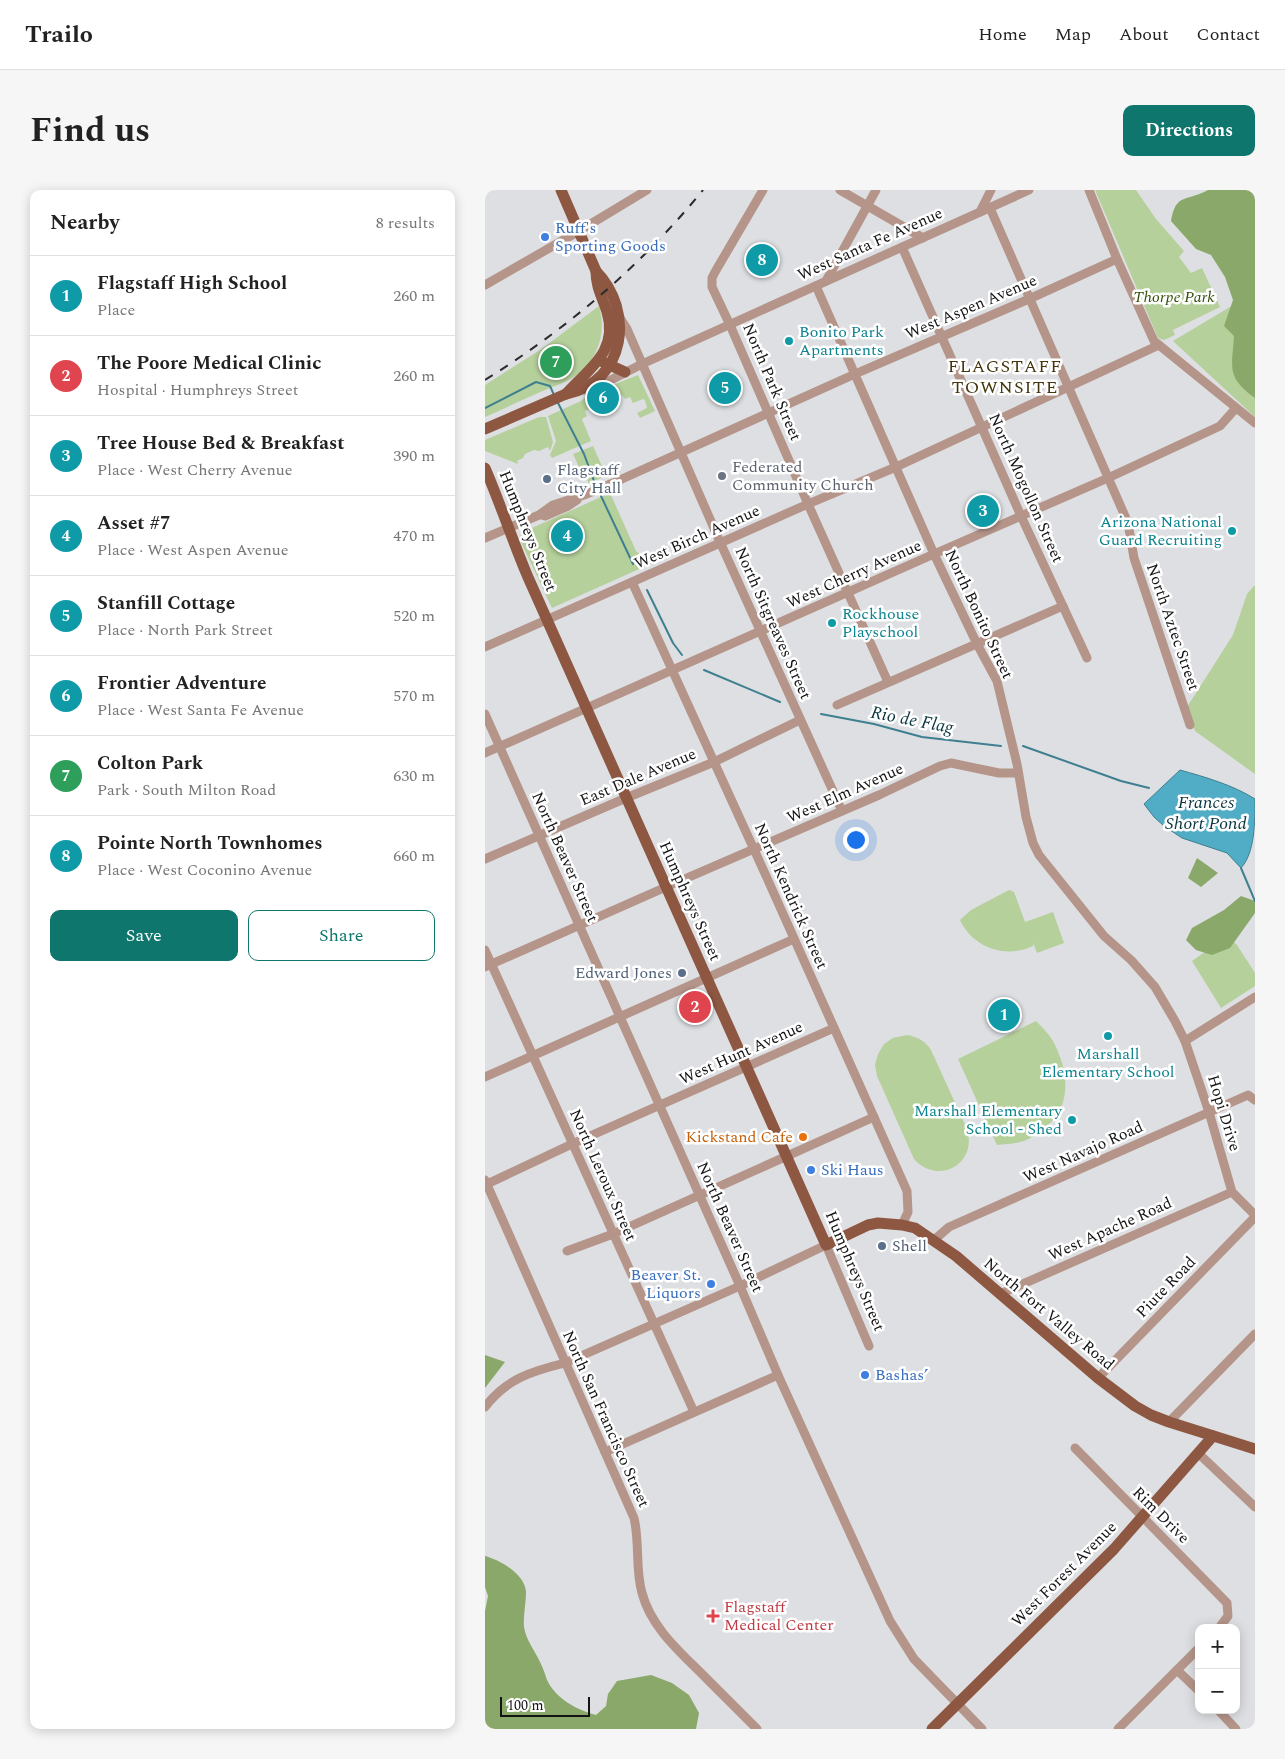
<!DOCTYPE html>
<html lang="en">
<head>
<meta charset="utf-8">
<style>
  :root { --surface:#fff; --page:#f6f6f6; --text:#222; --muted:#767676; --line:#e0e0e0; --accent:#0f766e }
  body { margin:0; font-family:Spectral,serif; background:var(--page); color:var(--text) }
  .controls { position:absolute; right:15px; bottom:15px; display:grid; overflow:hidden; border-radius:10px; box-shadow:0 2px 12px #0003 }
  .controls button { width:45px; height:45px; display:grid; place-items:center; padding:0; border:0; border-bottom:1px solid var(--line); background:var(--surface); color:var(--text); font:25px sans-serif }
  .scale { position:absolute; left:15px; bottom:12px; width:90px; box-sizing:border-box; padding-left:5px; border:2px solid #131315; border-top:0; font-size:14px; line-height:18px; white-space:nowrap; color:#131315; -webkit-text-stroke:4px #fff; paint-order:stroke }
  .you { position:absolute; left:370px; top:649px; width:18px; height:18px; margin:-12px; border:4px solid #fff; border-radius:50%; background:#1a73e8; box-shadow:0 0 0 8px #1a73e833 }
  .badge { display:grid; place-items:center; width:32px; height:32px; border-radius:50%; background:var(--accent); color:#fff; font-size:16px; font-weight:700 }
  .pin { position:absolute; translate:-50% -50%; border:2px solid #fff; box-shadow:0 1px 5px #0006 }
  .list { margin:0; padding:0; list-style:none }
  h2 { display:flex; justify-content:space-between; align-items:center; height:65px; margin:0; padding:0 20px; font-size:21px }
  h2 small { font-size:16px; font-weight:400; color:var(--muted) }
  .list li { display:grid; grid-template-columns:32px 1fr auto; gap:15px; align-items:center; box-sizing:border-box; height:80px; padding:0 20px; border-top:1px solid var(--line) }
  .list b { display:block; font-size:19px; white-space:nowrap }
  .list p { margin:0; font-size:16px; white-space:nowrap; color:var(--muted) }
  .list em { font-size:16px; font-style:normal; color:var(--muted) }
  .actions { display:flex; gap:10px; padding:15px 20px }
  .actions a { flex:1; padding:11px 0; border:1px solid var(--accent); border-radius:10px; text-align:center; font-size:18px; color:var(--accent) }
  .actions .main { background:var(--accent); color:#fff }
  .map { position:relative; flex:none; width:770px; height:1539px; overflow:hidden; border-radius:10px }
  header { display:flex; align-items:center; gap:30px; box-sizing:border-box; height:70px; padding:0 25px; background:var(--surface); border-bottom:1px solid var(--line) }
  header strong { font-size:24px }
  nav { display:flex; gap:28px; margin-inline-start:auto; font-size:18px }
  .intro { display:flex; align-items:center; justify-content:space-between; box-sizing:border-box; height:120px; padding:0 30px }
  h1 { margin:0; font-size:35px }
  .button { padding:12px 22px; border-radius:10px; background:var(--accent); color:#fff; font-size:18px; font-weight:700 }
  main { display:flex; gap:30px; padding:0 30px }
  aside { flex:1; background:var(--surface); border-radius:10px; box-shadow:0 2px 12px #0003 }
  .map>svg:first-child { display:block }
</style>
</head>
<body>
<header>
<strong>Trailo</strong>
<nav><a>Home</a><a>Map</a><a>About</a><a>Contact</a></nav>
</header>
<div class="intro"><h1>Find us</h1><a class="button">Directions</a></div>
<main>
<aside>
<h2>Nearby<small>8 results</small></h2>
<ul class="list">
<li><span class="badge" style="background:#0f9aa8">1</span><div><b>Flagstaff High School</b><p>Place</p></div><em>260 m</em></li>
<li><span class="badge" style="background:#e0444e">2</span><div><b>The Poore Medical Clinic</b><p>Hospital · Humphreys Street</p></div><em>260 m</em></li>
<li><span class="badge" style="background:#0f9aa8">3</span><div><b>Tree House Bed &amp; Breakfast</b><p>Place · West Cherry Avenue</p></div><em>390 m</em></li>
<li><span class="badge" style="background:#0f9aa8">4</span><div><b>Asset #7</b><p>Place · West Aspen Avenue</p></div><em>470 m</em></li>
<li><span class="badge" style="background:#0f9aa8">5</span><div><b>Stanfill Cottage</b><p>Place · North Park Street</p></div><em>520 m</em></li>
<li><span class="badge" style="background:#0f9aa8">6</span><div><b>Frontier Adventure</b><p>Place · West Santa Fe Avenue</p></div><em>570 m</em></li>
<li><span class="badge" style="background:#2e9e5b">7</span><div><b>Colton Park</b><p>Park · South Milton Road</p></div><em>630 m</em></li>
<li><span class="badge" style="background:#0f9aa8">8</span><div><b>Pointe North Townhomes</b><p>Place · West Coconino Avenue</p></div><em>660 m</em></li>
</ul>
<div class="actions"><a class="main">Save</a><a>Share</a></div>
</aside>
<div class="map">
<svg width="770" height="1539" viewBox="0 0 770 1539">
  <rect width="100%" height="100%" fill="#dedfe2"/>
  <!-- green -->
  <g fill="#b5d09b">
    <polygon points="610,0 651,0 671,29 699,61 694,67 706,83 717,78 735,117 688,140 690,145 679,150 673,148"/>
    <polygon points="770,102 770,227 688,151"/>
    <path d="M114 116C123 146 110 177 82 191 73 195 62 199 53 203 35 211 18 219 0 227V195L55 160Z"/>
    <polygon points="153,185 170,221 155,228 152,223 162,218 160,210 158,209 148,213 145,207 140,209 137,205 100,221 102,226 97,229 106,251 67,268 65,265 71,251 63,226 96,211 103,205"/>
    <polygon points="54,227 61,227 68,252 65,261 63,257 54,261 49,260 40,264 38,268 32,271 33,274 0,261 0,250"/>
    <polygon points="108,256 121,285 104,294 101,287 99,288 96,281 98,280 98,278 95,279 88,264"/>
    <polygon points="125,303 151,361 160,368 172,371 67,418 34,348 38,342"/>
    <polygon points="770,395 770,584 710,541 702,517 748,445 762,404"/>
    <path d="M524 700 529 702 540 732 568 722 579 753 552 763 548 753V756C521 769 488 758 475 730L486 720Z"/>
    <polygon points="738,749 748,751 752,755 770,783 770,796 736,818 707,771"/>
    <path d="M551 831C557 837 564 844 568 851 583 879 588 914 562 936 554 942 545 950 535 952 528 954 520 954 512 955L473 869Z"/>
    <path d="M422 845C433 847 440 851 446 860L482 939C493 974 453 996 429 969L392 886 390 875 393 864 399 854 408 848Z"/>
  </g>
  <!-- forest -->
  <g fill="#8aa869">
    <path d="M723 0H770V208C741 187 747 178 749 146L739 136 748 110 740 87 726 65 711 59 686 31C691 2 702 12 723 0Z"/>
    <polygon points="712,668 733,683 716,697 703,688"/>
    <polygon points="756,706 770,711 770,723 745,758 727,765 711,760 701,750 707,738 739,720"/>
    <polygon points="0,1165 20,1172 0,1198"/>
    <path d="M0 1366C15 1370 40 1384 41 1402 41 1414 38 1426 39 1437 41 1450 50 1461 55 1472 58 1478 60 1484 62 1490 71 1509 92 1520 111 1525L121 1516 123 1504 132 1491 166 1485 187 1493 204 1505 214 1523 211 1539H0V1421L3 1406 0 1397Z"/>
  </g>
  <!-- water -->
  <path fill="#51adc5" stroke="#3e7f90" d="M695 580C720 587 748 595 770 609 770 631 770 663 756 678L742 663 697 648 679 636 669 627 659 614Z"/>
  <g fill="none" stroke-linecap="round" stroke-linejoin="round">
    <!-- stream -->
    <g stroke="#3e7f90" stroke-width="2">
      <polyline points="72,211 99,264 109,291"/>
      <polyline points="0,218 51,192 65,196 69,205"/>
      <polyline points="116,306 148,374"/>
      <polyline points="162,400 188,453 197,465"/>
      <polyline points="219,480 295,512"/>
      <polyline points="336,524 389,534 437,547 516,556"/>
      <polyline points="538,556 636,591 664,598"/>
      <polyline points="756,678 770,711"/>
    </g>
    <!-- minor -->
    <g stroke="#b5958a" stroke-width="9">
      <polyline points="278,0 230,82 227,88 227,97 245,135 323,314 403,492"/>
      <polyline points="355,0 438,48"/>
      <polyline points="604,0 632,69 669,151 770,233"/>
      <polyline points="505,18 643,333 649,368 705,535"/>
      <polyline points="495,22 506,0"/>
      <polyline points="417,57 536,326 602,468"/>
      <polyline points="341,91 391,0"/>
      <polyline points="0,95 94,41 162,0"/>
      <polyline points="331,96 449,364 492,454 512,491 532,574 541,627 548,653 554,665 619,746 646,770 670,797 690,831 700,851 724,922 747,1002 770,1025"/>
      <polyline points="135,128 142,139 235,352 357,621"/>
      <polyline points="100,200 114,196 157,174 544,0"/>
      <polyline points="57,325 60,326 83,316 92,310"/>
      <polyline points="0,348 54,325 68,315 99,305 128,293 370,184 544,109 632,69"/>
      <polyline points="147,392 282,688 422,1001 423,1022 417,1035"/>
      <polyline points="0,457 323,314 411,277 674,155"/>
      <polyline points="352,515 578,416"/>
      <polyline points="0,524 255,1096 293,1185 405,1431 429,1469 497,1539"/>
      <polyline points="0,563 449,364 623,288 735,236 751,218"/>
      <polyline points="0,669 141,608 229,572 315,530"/>
      <polyline points="0,760 209,1222"/>
      <polyline points="0,777 181,697 394,605 455,576 466,573 514,583 533,583"/>
      <polyline points="700,851 770,807"/>
      <polyline points="0,887 309,749"/>
      <path d="M0 990 149 1328C155 1353 150 1379 157 1403 166 1437 194 1461 218 1485 236 1503 254 1521 272 1539"/>
      <polyline points="2,994 87,954 349,838"/>
      <polyline points="449,1050 464,1037 763,905 770,910"/>
      <polyline points="82,1061 128,1044 389,927"/>
      <polyline points="515,1104 747,1002"/>
      <polyline points="613,1188 770,1027"/>
      <path d="M0 1217C21 1189 47 1181 80 1173L255 1096 341 1055 384 1156"/>
      <polyline points="684,1232 770,1144"/>
      <polyline points="590,1258 742,1413 743,1426 734,1438"/>
      <polyline points="120,1262 293,1185"/>
      <polyline points="713,1263 770,1317"/>
      <polyline points="692,1480 714,1501"/>
      <polyline points="733,1520 751,1539"/>
      <polyline points="633,1539 714,1458"/>
    </g>
    <!-- major -->
    <g stroke="#8d5742" stroke-width="11">
      <polyline points="118,172 140,182"/>
      <path d="M81 204C103 179 134 162 122 122 117 106 111 98 111 81"/>
      <path d="M0 239 81 204C141 192 150 121 111 81L76 0"/>
      <path d="M0 278C15 313 27 349 42 385L341 1055 383 1035 393 1033 417 1035 430 1038 471 1066 613 1188 650 1216 666 1225 684 1232 770 1259"/>
      <polyline points="447,1539 629,1359 728,1246"/>
    </g>
    <!-- rail -->
    <path stroke="#2b2b2e" stroke-width="2" stroke-dasharray="9 9" stroke-linecap="butt" d="M0 190C83 138 156 76 218 0"/>
  </g>
  <!-- markers -->
  <g fill="#3f7fe0" stroke="#fff" stroke-width="2">
    <circle cx="60" cy="47" r="5"/>
    <circle cx="326" cy="980" r="5"/>
    <circle cx="226" cy="1094" r="5"/>
    <circle cx="380" cy="1185" r="5"/>
  </g>
  <g fill="#0f9aa8" stroke="#fff" stroke-width="2">
    <circle cx="304" cy="151" r="5"/>
    <circle cx="747" cy="341" r="5"/>
    <circle cx="347" cy="433" r="5"/>
    <circle cx="623" cy="846" r="5"/>
    <circle cx="587" cy="930" r="5"/>
  </g>
  <circle fill="#6b7280" stroke="#fff" stroke-width="2" cx="237" cy="286" r="5"/>
  <g fill="#5c6f8a" stroke="#fff" stroke-width="2">
    <circle cx="62" cy="289" r="5"/>
    <circle cx="197" cy="783" r="5"/>
    <circle cx="397" cy="1056" r="5"/>
  </g>
  <circle fill="#e8710a" stroke="#fff" stroke-width="2" cx="318" cy="947" r="5"/>
  <path fill="#e0444e" stroke="#fff" stroke-width="2" d="M225.5 1418.5h5v5h5v5h-5v5h-5v-5h-5v-5h5z"/>
  <g text-anchor="middle" dominant-baseline="central" stroke-width="5" stroke-linejoin="round" paint-order="stroke">
    <!-- shop labels -->
    <g font-size="16" fill="#366cbe" stroke="#fff" text-anchor="start">
      <text x="70" y="38">Ruff's<tspan x="70" dy="18">Sporting Goods</tspan></text>
      <text x="336" y="980">Ski Haus</text>
      <text x="216" y="1085" text-anchor="end">Beaver St.<tspan x="216" dy="18">Liquors</tspan></text>
      <text x="390" y="1185">Bashas’</text>
    </g>
    <!-- street labels -->
    <g font-size="16" fill="#131315" stroke="#fff">
      <text transform="translate(385 54) rotate(-24)">West Santa Fe Avenue</text>
      <text transform="translate(486 117) rotate(-23)">West Aspen Avenue</text>
      <text transform="translate(287 192) rotate(67)">North Park Street</text>
      <text transform="translate(541 298) rotate(66)">North Mogollon Street</text>
      <text transform="translate(43 341) rotate(68)">Humphreys Street</text>
      <text transform="translate(212 347) rotate(-24)">West Birch Avenue</text>
      <text transform="translate(369 384) rotate(-24)">West Cherry Avenue</text>
      <text transform="translate(494 424) rotate(65)">North Bonito Street</text>
      <text transform="translate(288 433) rotate(66)">North Sitgreaves Street</text>
      <text transform="translate(688 437) rotate(71)">North Aztec Street</text>
      <text transform="translate(153 587) rotate(-23)">East Dale Avenue</text>
      <text transform="translate(360 603) rotate(-24)">West Elm Avenue</text>
      <text transform="translate(80 667) rotate(66)">North Beaver Street</text>
      <text transform="translate(306 706) rotate(66)">North Kendrick Street</text>
      <text transform="translate(205 711) rotate(66)">Humphreys Street</text>
      <text transform="translate(256 863) rotate(-24)">West Hunt Avenue</text>
      <text transform="translate(739 923) rotate(73)">Hopi Drive</text>
      <text transform="translate(598 962) rotate(-24)">West Navajo Road</text>
      <text transform="translate(118 985) rotate(66)">North Leroux Street</text>
      <text transform="translate(245 1037) rotate(66)">North Beaver Street</text>
      <text transform="translate(625 1039) rotate(-24)">West Apache Road</text>
      <text transform="translate(370 1081) rotate(67)">Humphreys Street</text>
      <text transform="translate(681 1097) rotate(-46)">Piute Road</text>
      <text transform="translate(564 1124) rotate(40)">North Fort Valley Road</text>
      <text transform="translate(121 1229) rotate(66)">North San Francisco Street</text>
      <text transform="translate(676 1325) rotate(45)">Rim Drive</text>
      <text transform="translate(579 1384) rotate(-45)">West Forest Avenue</text>
    </g>
    <!-- park labels -->
    <g font-size="16" font-style="italic" fill="#314d05" stroke="#fff">
      <text x="689" y="107">Thorpe Park</text>
    </g>
    <!-- culture labels -->
    <g font-size="16" fill="#0d838f" stroke="#fff" text-anchor="start">
      <text x="314" y="142">Bonito Park<tspan x="314" dy="18">Apartments</tspan></text>
      <text x="737" y="332" text-anchor="end">Arizona National<tspan x="737" dy="18">Guard Recruiting</tspan></text>
      <text x="357" y="424">Rockhouse<tspan x="357" dy="18">Playschool</tspan></text>
      <text x="623" y="864" text-anchor="middle">Marshall<tspan x="623" dy="18">Elementary School</tspan></text>
      <text x="577" y="921" text-anchor="end">Marshall Elementary<tspan x="577" dy="18">School - Shed</tspan></text>
    </g>
    <!-- worship labels -->
    <g font-size="16" fill="#5b616d" stroke="#fff" text-anchor="start">
      <text x="247" y="277">Federated<tspan x="247" dy="18">Community Church</tspan></text>
    </g>
    <!-- service labels -->
    <g font-size="16" fill="#4e5e75" stroke="#fff" text-anchor="start">
      <text x="72" y="280">Flagstaff<tspan x="72" dy="18">City Hall</tspan></text>
      <text x="187" y="783" text-anchor="end">Edward Jones</text>
      <text x="407" y="1056">Shell</text>
    </g>
    <!-- food labels -->
    <g font-size="16" fill="#c56008" stroke="#fff" text-anchor="end">
      <text x="308" y="947">Kickstand Cafe</text>
    </g>
    <!-- health labels -->
    <g font-size="16" fill="#be3a42" stroke="#fff" text-anchor="start">
      <text x="239" y="1417">Flagstaff<tspan x="239" dy="18">Medical Center</tspan></text>
    </g>
    <!-- neighbourhood labels -->
    <g font-size="18" letter-spacing="1" fill="#44370e" stroke="#fff">
      <text x="520" y="176">FLAGSTAFF<tspan x="520" dy="21">TOWNSITE</tspan></text>
    </g>
    <!-- water labels -->
    <g font-size="18" font-style="italic" fill="#08353f" stroke="#fff">
      <text transform="translate(427 530) rotate(11)">Rio de Flag</text>
      <text x="721" y="612">Frances<tspan x="721" dy="21">Short Pond</tspan></text>
    </g>
  </g>
</svg>
<div class="controls">
<button>+</button>
<button>−</button>
</div>
<div class="scale">100 m</div>
<div class="you"></div>
<div class="pin badge" style="left:519px;top:825px;background:#0f9aa8">1</div>
<div class="pin badge" style="left:210px;top:817px;background:#e0444e">2</div>
<div class="pin badge" style="left:498px;top:321px;background:#0f9aa8">3</div>
<div class="pin badge" style="left:82px;top:346px;background:#0f9aa8">4</div>
<div class="pin badge" style="left:240px;top:198px;background:#0f9aa8">5</div>
<div class="pin badge" style="left:118px;top:208px;background:#0f9aa8">6</div>
<div class="pin badge" style="left:71px;top:172px;background:#2e9e5b">7</div>
<div class="pin badge" style="left:277px;top:70px;background:#0f9aa8">8</div>
</div>
</main>
</body>
</html>
